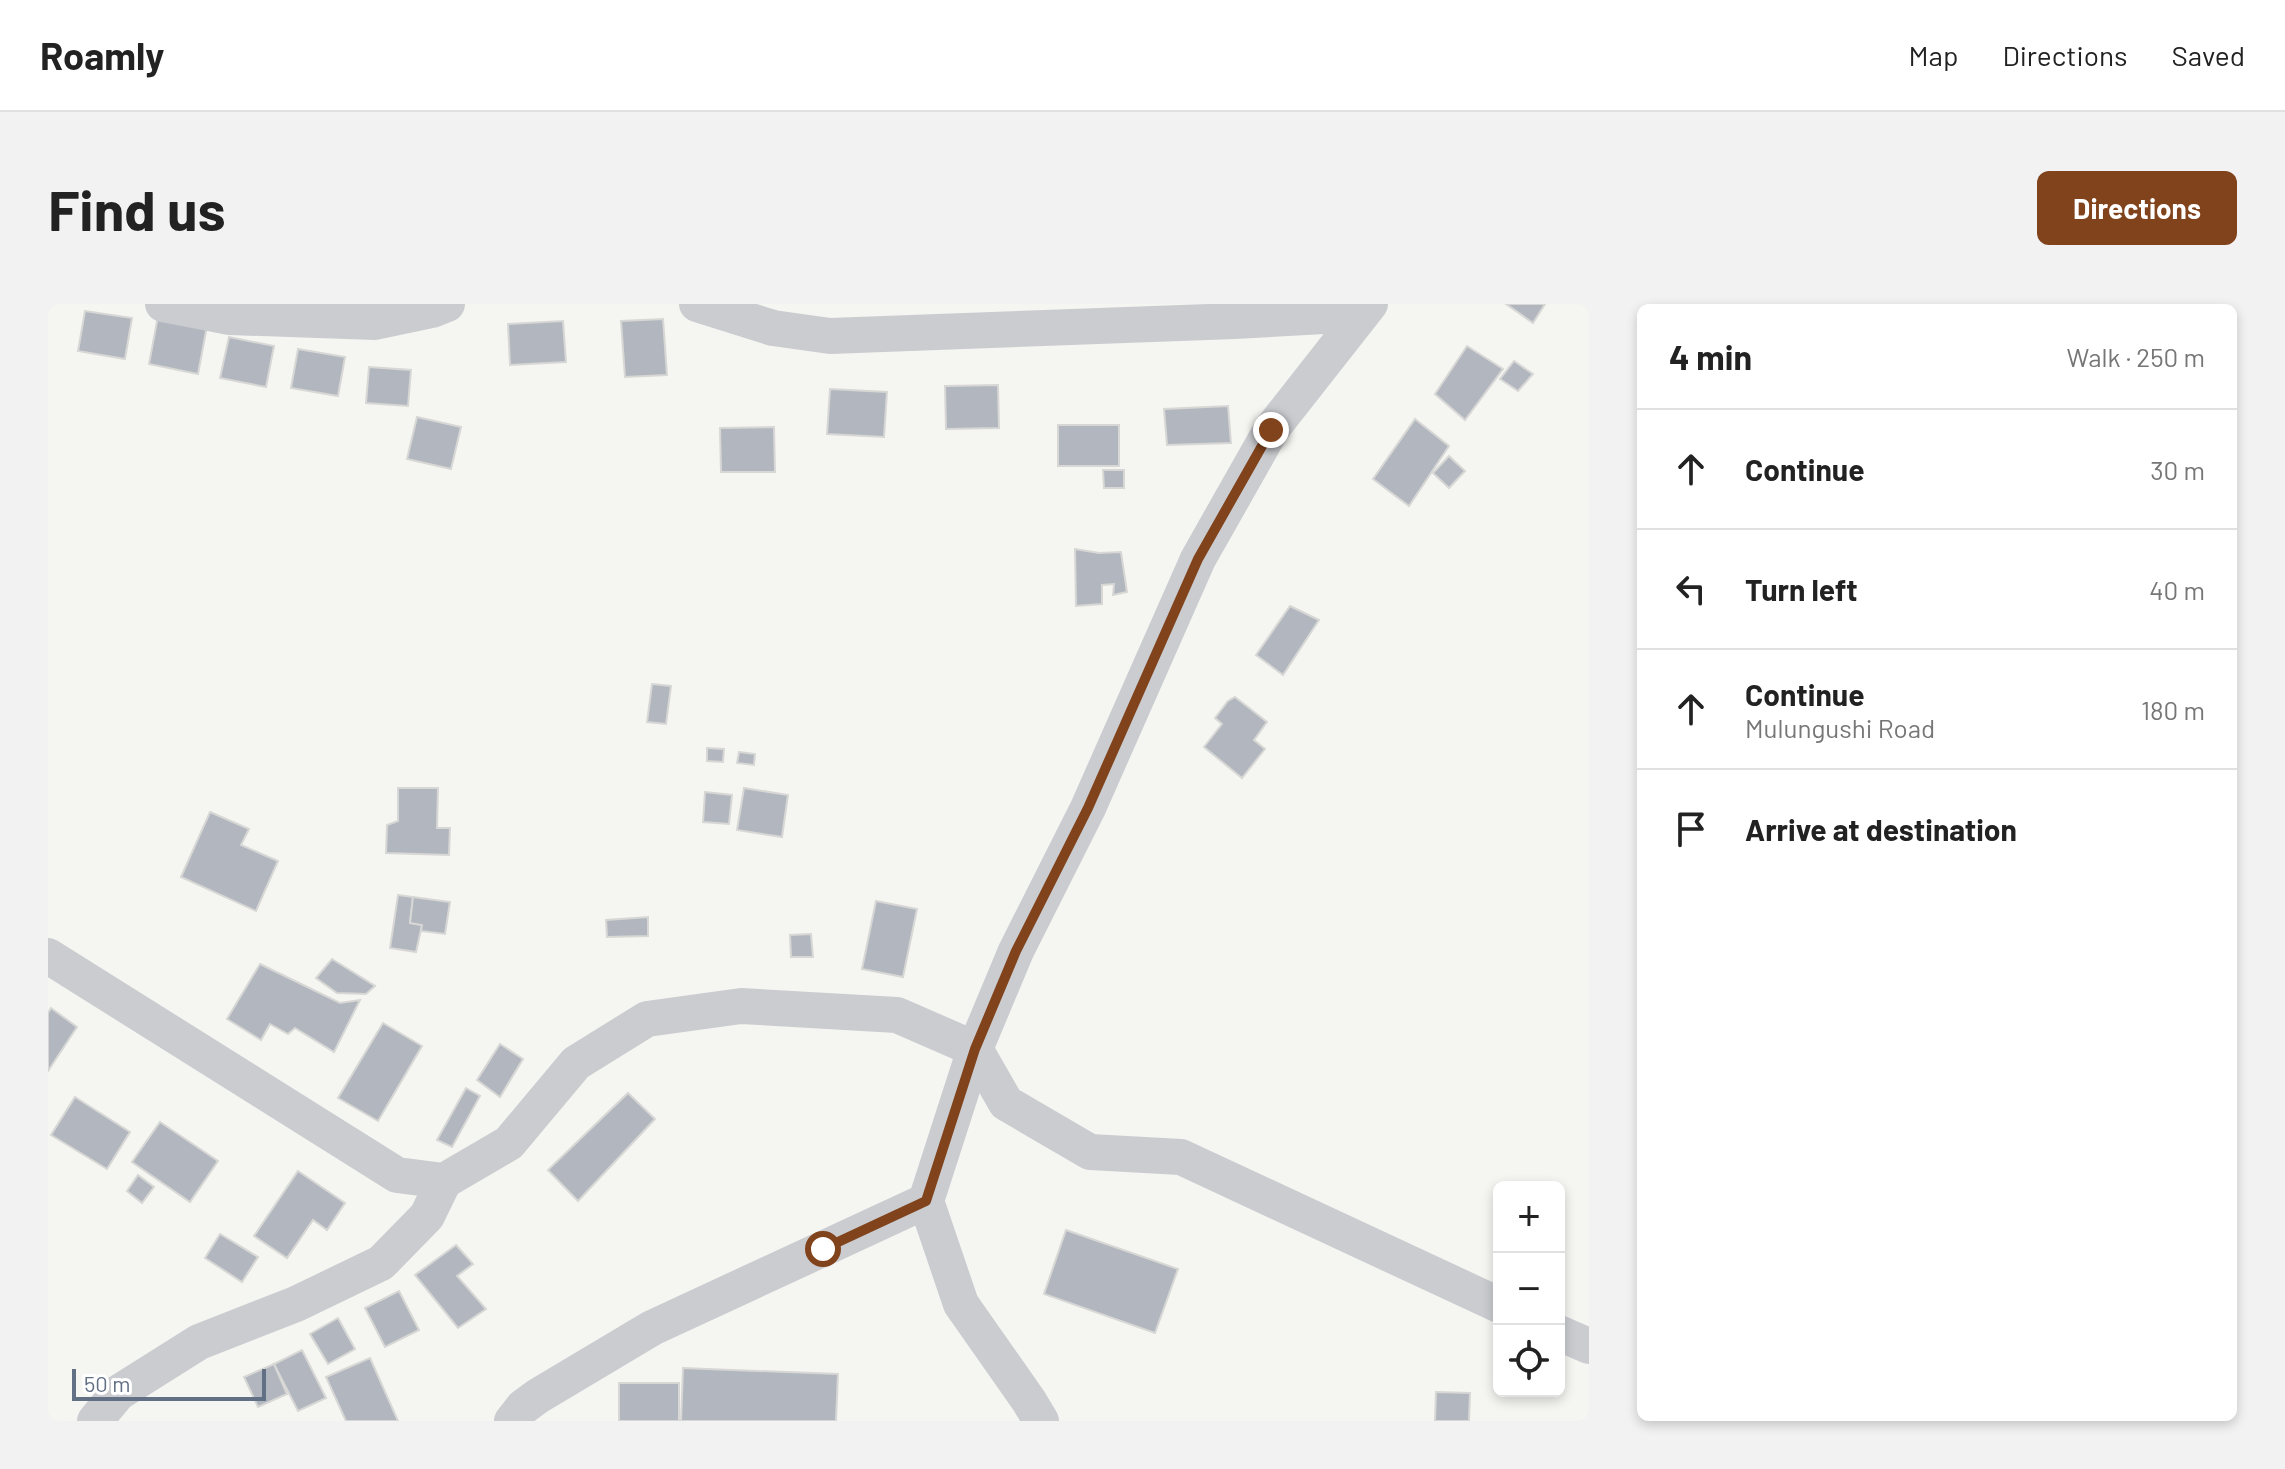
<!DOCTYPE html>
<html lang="en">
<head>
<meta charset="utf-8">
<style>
  :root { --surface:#fff; --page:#f2f2f2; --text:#222; --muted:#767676; --line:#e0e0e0; --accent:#81431b }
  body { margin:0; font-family:Barlow,sans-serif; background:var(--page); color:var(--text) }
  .controls { position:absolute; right:24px; bottom:24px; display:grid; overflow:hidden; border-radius:12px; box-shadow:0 4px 12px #0003 }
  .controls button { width:72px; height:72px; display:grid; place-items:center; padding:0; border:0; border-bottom:2px solid var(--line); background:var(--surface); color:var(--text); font:40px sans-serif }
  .scale { position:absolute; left:24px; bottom:20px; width:194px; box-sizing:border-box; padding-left:8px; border:4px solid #627086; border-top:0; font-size:22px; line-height:28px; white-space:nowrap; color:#627086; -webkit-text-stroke:6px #fff; paint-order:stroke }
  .stop { position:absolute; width:24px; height:24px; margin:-18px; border:6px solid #81431b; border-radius:50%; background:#fff }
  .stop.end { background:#81431b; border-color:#fff; box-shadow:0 2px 8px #0008 }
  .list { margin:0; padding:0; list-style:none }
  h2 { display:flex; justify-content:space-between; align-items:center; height:104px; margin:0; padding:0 32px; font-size:34px }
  h2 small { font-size:26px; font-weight:400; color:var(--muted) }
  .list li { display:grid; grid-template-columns:52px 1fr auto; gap:24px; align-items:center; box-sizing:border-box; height:120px; padding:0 32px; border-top:2px solid var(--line) }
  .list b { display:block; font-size:30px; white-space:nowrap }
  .list p { margin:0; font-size:26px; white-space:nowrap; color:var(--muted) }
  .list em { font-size:26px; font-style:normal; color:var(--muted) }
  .icon { flex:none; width:44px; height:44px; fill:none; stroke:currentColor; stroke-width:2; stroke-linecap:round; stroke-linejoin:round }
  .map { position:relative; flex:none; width:1541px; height:1117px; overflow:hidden; border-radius:12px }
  header { display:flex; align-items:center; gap:48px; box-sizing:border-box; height:112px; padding:0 40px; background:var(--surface); border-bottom:2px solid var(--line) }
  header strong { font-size:38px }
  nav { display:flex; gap:44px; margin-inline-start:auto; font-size:28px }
  .intro { display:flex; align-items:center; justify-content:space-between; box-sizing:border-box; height:192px; padding:0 48px }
  h1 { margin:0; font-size:56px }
  .button { padding:20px 36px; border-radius:12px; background:var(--accent); color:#fff; font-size:28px; font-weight:700 }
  main { display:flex; gap:48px; padding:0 48px }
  aside { flex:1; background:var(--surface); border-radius:12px; box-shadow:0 4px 12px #0003 }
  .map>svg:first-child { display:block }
</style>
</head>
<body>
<header>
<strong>Roamly</strong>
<nav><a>Map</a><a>Directions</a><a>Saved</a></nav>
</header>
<div class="intro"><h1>Find us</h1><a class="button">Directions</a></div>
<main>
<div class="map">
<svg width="1541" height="1117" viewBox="0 0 1541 1117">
  <rect width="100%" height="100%" fill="#f5f6f2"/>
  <!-- building -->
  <g fill="#b2b7bf" stroke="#d7d7d5" stroke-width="2">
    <polygon points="1458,0 1497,0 1485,19"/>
    <polygon points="37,7 84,14 77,55 30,47"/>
    <polygon points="110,12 159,22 150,70 101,60"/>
    <polygon points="615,15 619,71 577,73 573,17"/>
    <polygon points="515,17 518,58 462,61 460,20"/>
    <polygon points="181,33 226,42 218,83 172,74"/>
    <polygon points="1419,42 1455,65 1417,116 1387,90"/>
    <polygon points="250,45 297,53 290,92 243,84"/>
    <polygon points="1466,57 1485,70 1470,87 1452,75"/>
    <polygon points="321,63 363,66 360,102 318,99"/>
    <polygon points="950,81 951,124 898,125 897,82"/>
    <polygon points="782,85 839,88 836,133 779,130"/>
    <polygon points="1180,102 1183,139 1119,141 1116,105"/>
    <polygon points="369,113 413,123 403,165 359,155"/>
    <polygon points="1367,115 1401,142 1361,202 1325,175"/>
    <rect x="1010" y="121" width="61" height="41"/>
    <polygon points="726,123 727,168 673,168 672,124"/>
    <polygon points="1401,152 1417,167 1401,184 1385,169"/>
    <polygon points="1055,166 1076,166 1076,184 1056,184"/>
    <polygon points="1027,245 1051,249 1073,248 1079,288 1065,291 1066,280 1054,281 1054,300 1028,302"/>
    <polygon points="1242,302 1271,316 1235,371 1208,351"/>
    <polygon points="604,380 623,382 618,420 599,418"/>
    <polygon points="1187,393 1219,418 1206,436 1217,445 1194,474 1156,443 1174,420 1167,414 1180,397"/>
    <polygon points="659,444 676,445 675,458 659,457"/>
    <polygon points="691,448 707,450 706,461 689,459"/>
    <polygon points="350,484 390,484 389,524 402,524 401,551 338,549 339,521 350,517"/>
    <polygon points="696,484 740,491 734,533 689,526"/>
    <polygon points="657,488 684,491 681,520 655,518"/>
    <polygon points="162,508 201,525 193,541 230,557 208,607 133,573"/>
    <polygon points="350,591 365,593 362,619 374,621 368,648 342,644"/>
    <polygon points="365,593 402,598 397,630 373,627 374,621 362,619"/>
    <polygon points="828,597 869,605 855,673 814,665"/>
    <polygon points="600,613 600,632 559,633 558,616"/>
    <polygon points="763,630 765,653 743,653 742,631"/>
    <polygon points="284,655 327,682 318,690 289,689 268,674"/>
    <polygon points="212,660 292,699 312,696 286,748 247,724 240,730 222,720 213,736 179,715"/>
    <polygon points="3,704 29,723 0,767 0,709"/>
    <polygon points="335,719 374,742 330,817 290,794"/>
    <polygon points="452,740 475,755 452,793 429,776"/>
    <polygon points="418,784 432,792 404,843 389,836"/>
    <polygon points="580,789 607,815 530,897 500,866"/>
    <polygon points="27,793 82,828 59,865 3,831"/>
    <polygon points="112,818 170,857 142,898 84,858"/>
    <polygon points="250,867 297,899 279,926 265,916 239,954 206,932"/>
    <polygon points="90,871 106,883 94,899 79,887"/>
    <polygon points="1018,926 1130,965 1107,1029 996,990"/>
    <polygon points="172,930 210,953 194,978 157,954"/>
    <polygon points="408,941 425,960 409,972 438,1005 410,1024 367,971"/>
    <polygon points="351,987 371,1026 337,1043 317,1004"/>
    <polygon points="290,1014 307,1045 280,1060 262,1030"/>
    <polygon points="254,1046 278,1094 250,1107 226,1060"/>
    <polygon points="322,1054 350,1117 298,1117 278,1073"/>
    <polygon points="226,1060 239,1090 210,1103 196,1073"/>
    <polygon points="635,1064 790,1070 788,1117 633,1117"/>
    <rect x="571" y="1079" width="60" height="38"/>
    <polygon points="1388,1088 1422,1089 1421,1117 1387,1117"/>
  </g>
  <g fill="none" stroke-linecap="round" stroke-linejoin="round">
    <!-- minor -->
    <g stroke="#caccd0" stroke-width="36">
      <polyline points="115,0 182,13 327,18 384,6 399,0"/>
      <polyline points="649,0 725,24 782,32 1187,17 1313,10"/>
      <polyline points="0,652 349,871 396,877 461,839 528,759 599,715 693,702 849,711 927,745 958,799 1042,848 1133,853 1451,1001"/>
      <polyline points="878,897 913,1000 981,1097 993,1117"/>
      <polyline points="1511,1029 1541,1042"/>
      <polyline points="47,1117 70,1089 151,1038 248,1000 333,959 379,912 396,877"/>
      <polyline points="464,1117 475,1103 490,1092 604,1024 878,897 927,745 968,647 1040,504 1150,255 1223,126 1322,0"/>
    </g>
  </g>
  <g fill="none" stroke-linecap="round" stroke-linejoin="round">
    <!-- route -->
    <polyline stroke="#81431b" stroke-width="10" points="775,945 878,897 927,745 968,647 1040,504 1150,255 1223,126"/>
  </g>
</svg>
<div class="controls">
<button>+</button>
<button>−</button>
<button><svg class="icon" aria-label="locate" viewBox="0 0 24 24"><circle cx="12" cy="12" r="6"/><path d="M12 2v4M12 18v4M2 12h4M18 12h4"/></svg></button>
</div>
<div class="scale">50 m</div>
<div class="stop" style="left:775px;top:945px"></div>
<div class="stop end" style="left:1223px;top:126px"></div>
</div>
<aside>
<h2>4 min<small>Walk · 250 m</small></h2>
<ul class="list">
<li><svg class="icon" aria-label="ahead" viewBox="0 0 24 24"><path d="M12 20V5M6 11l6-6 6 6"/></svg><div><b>Continue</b></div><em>30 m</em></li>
<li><svg class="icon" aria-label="left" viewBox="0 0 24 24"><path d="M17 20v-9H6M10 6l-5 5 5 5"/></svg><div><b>Turn left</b></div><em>40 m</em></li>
<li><svg class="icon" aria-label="ahead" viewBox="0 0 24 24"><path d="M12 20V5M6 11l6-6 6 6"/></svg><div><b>Continue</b><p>Mulungushi Road</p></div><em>180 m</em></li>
<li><svg class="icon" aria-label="arrive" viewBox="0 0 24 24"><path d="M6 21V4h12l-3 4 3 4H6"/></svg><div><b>Arrive at destination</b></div></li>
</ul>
</aside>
</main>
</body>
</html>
